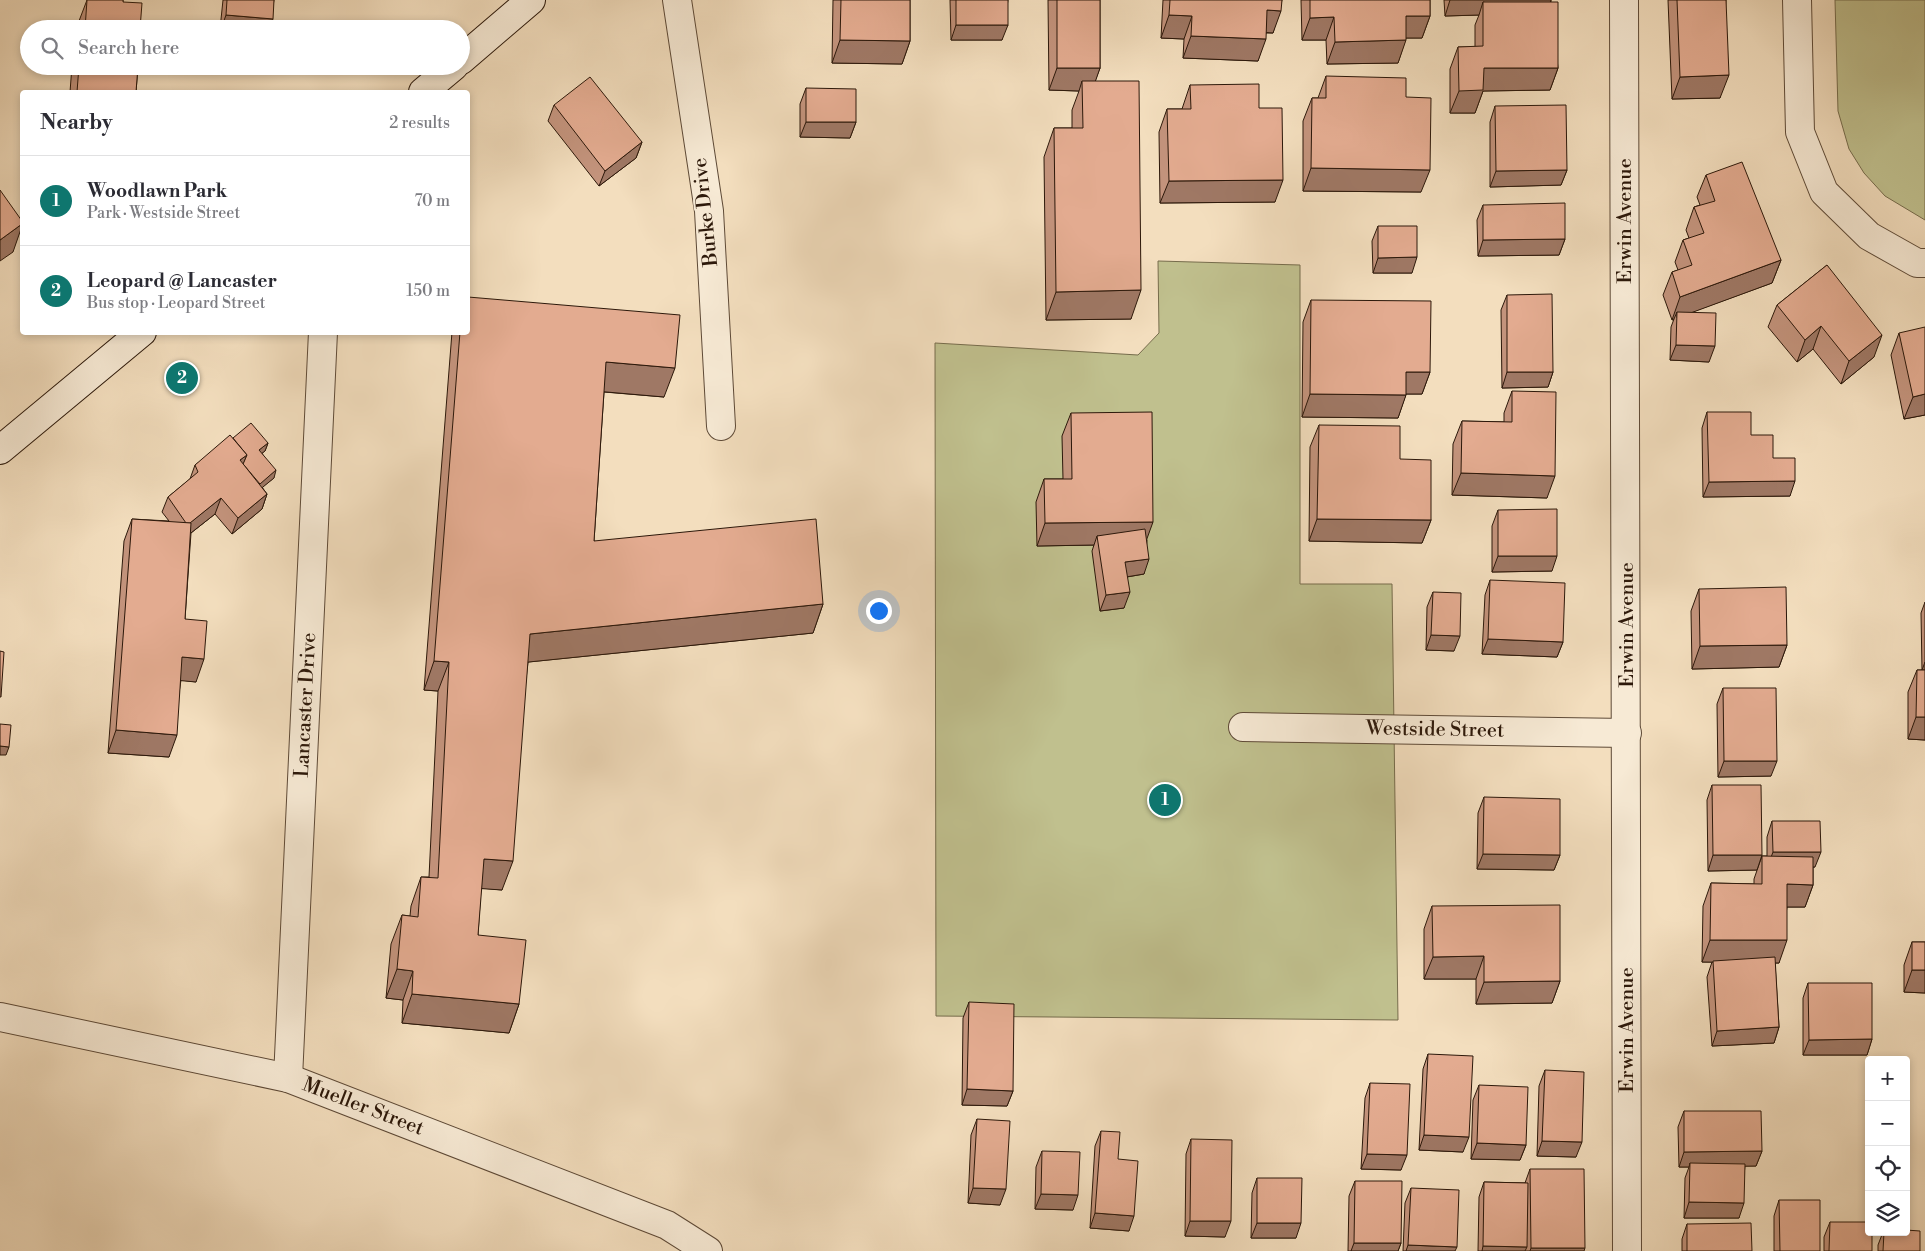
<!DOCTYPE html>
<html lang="en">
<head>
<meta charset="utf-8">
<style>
  :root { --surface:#fff; --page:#f7f7f7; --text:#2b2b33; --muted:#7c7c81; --line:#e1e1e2; --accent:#0f766e }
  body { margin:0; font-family:"Libre Bodoni",serif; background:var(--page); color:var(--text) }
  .controls { position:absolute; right:15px; bottom:15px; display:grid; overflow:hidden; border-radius:5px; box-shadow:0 2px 8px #0003 }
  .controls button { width:45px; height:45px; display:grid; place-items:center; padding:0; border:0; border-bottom:1px solid var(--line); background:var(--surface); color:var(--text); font:25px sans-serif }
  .you { position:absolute; left:878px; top:610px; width:18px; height:18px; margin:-12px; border:4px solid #fff; border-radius:50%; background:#1a73e8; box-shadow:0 0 0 8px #1a73e833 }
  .badge { display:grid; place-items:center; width:32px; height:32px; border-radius:50%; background:var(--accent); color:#fff; font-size:16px; font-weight:700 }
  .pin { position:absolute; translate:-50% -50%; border:2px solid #fff; box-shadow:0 1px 5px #0006 }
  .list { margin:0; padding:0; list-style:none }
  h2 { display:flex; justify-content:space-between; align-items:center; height:65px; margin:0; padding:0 20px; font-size:21px }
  h2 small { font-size:16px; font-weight:400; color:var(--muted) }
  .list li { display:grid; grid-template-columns:32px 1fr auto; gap:15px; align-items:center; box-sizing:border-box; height:90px; padding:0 20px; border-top:1px solid var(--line) }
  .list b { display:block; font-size:19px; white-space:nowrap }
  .list p { margin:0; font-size:16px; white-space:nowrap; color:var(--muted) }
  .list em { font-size:16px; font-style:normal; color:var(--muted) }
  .icon { flex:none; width:28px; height:28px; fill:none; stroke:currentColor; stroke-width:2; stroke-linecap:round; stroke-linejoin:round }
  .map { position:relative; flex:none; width:1925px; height:1251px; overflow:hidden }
  .search { position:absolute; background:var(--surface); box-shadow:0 2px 8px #0003; left:20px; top:20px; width:450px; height:55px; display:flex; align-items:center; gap:12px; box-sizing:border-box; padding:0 18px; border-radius:28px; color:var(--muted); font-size:19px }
  .panel { position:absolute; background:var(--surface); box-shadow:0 2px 8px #0003; left:20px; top:90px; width:450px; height:245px; border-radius:5px }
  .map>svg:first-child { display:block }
</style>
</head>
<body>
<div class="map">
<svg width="1925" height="1251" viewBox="0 0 1925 1251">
  <rect width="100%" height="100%" fill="#f3debe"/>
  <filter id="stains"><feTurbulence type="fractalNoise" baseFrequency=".004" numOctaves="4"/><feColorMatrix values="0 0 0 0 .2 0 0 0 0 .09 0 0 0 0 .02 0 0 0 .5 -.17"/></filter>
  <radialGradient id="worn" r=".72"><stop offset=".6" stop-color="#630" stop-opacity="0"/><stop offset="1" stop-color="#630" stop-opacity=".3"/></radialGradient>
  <!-- green -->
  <g fill="#c0c08e" stroke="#766c4c">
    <polygon points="1835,0 1925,0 1925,220 1885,196 1864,173 1849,149 1838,111"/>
    <polygon points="1158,261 1300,265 1300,584 1392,584 1398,1020 936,1016 935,343 1138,355 1159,333"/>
  </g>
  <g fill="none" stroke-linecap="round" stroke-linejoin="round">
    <defs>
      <g id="minor">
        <polyline points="677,0 709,211 721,426"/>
        <polyline points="1624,0 1627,1251"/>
        <polyline points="1797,0 1800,132 1824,192 1869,236 1917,263 1925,263"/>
        <polyline points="1243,727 1627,733"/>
        <polyline points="0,1017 288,1078 667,1225 708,1251"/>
        <polyline points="288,1078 323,332"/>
      </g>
      <g id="secondary">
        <polyline points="461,60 531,0"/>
        <polyline points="423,92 454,66"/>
        <polyline points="0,450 142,332"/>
      </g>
    </defs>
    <!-- minor casing -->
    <use href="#minor" stroke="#5e4a37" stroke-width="30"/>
    <!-- secondary casing -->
    <use href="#secondary" stroke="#2c180a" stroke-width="30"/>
    <!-- minor -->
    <use href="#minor" stroke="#f7ead5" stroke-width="28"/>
    <!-- secondary -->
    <use href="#secondary" stroke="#f7ead5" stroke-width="28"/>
  </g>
  <!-- wall -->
  <g fill="#c3937c" stroke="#2c180a">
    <polygon points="87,0 123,0 123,2 140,29 78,29 79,21"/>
    <polygon points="223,0 274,0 269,29 220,29"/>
    <polygon points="833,0 910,0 910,41 902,64 832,63"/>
    <polygon points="950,0 1008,0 1002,40 951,40"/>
    <polygon points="1048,0 1100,0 1100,68 1095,81 1131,319 1046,320 1044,157 1054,128 1072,128 1072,110 1079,91 1049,90"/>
    <polygon points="1163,0 1282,0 1273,33 1266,33 1258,61 1183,58 1184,39 1161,38"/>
    <polygon points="1301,0 1430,0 1430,16 1422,38 1406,38 1398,63 1327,64 1326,40 1302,40"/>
    <polygon points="1444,0 1551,0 1551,2 1558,68 1550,90 1483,91 1475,113 1450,113 1450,69 1458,47 1475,47 1475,25 1479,15 1445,16"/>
    <polygon points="1668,0 1726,0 1720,98 1672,99"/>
    <polygon points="72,66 138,66 136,92 70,92"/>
    <polygon points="1326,76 1421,192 1303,191 1303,121 1312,98 1318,98"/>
    <polygon points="1190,85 1259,108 1275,202 1160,203 1159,132 1167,109 1182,109"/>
    <polygon points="806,88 856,122 850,138 800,137 800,104"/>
    <polygon points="554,105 642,142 636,158 599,186 548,121"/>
    <polygon points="1495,106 1567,170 1561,185 1490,187 1490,122"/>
    <polygon points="1706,175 1781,260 1772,283 1692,312 1709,362 1670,360 1671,327 1674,319 1672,320 1663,295 1672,272 1678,270 1675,262 1683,240 1689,238 1686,230 1694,207 1700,205 1697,197"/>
    <polygon points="1483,205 1565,239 1559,255 1478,256 1477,220"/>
    <polygon points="1378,226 1412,273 1373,273 1372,241"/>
    <polygon points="1827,265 1874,357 1841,384 1813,349 1797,362 1768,327 1777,305"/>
    <polygon points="1507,295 1553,372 1548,387 1502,388 1501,310"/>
    <polygon points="1311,300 1430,372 1422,394 1406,394 1398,418 1302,417 1303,322"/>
    <polygon points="452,332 468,332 664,397 604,392 594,541 823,604 813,633 528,662 502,890 481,888 478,935 519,1004 509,1033 402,1023 403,1000 386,998 391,944 402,915 410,916 411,906 421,877 429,877 438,691 424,690"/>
    <polygon points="1899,333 1925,415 1904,419 1891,355"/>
    <polygon points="1512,391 1547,498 1452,495 1453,444 1462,421 1504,422 1504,413"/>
    <polygon points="1707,412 1751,435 1773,458 1790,496 1703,497 1702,428"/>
    <polygon points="1071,413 1147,540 1144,574 1127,577 1124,608 1100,611 1092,551 1094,545 1037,546 1036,502 1044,479 1063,479 1062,436"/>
    <polygon points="1319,425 1400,459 1431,520 1422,543 1309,541 1310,447"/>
    <polygon points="233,438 268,443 265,451 262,453 274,478 262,487 267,494 262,509 232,534 215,514 191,533 185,619 196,682 181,680 169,757 108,753 124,541 132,519 169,521 162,512 168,497 190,479 195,465"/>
    <polygon points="1498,510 1552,571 1492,572 1492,526"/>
    <polygon points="1490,580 1563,642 1557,657 1482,654 1485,595"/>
    <polygon points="1699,589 1787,645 1779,667 1692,669 1691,611"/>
    <polygon points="1433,592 1454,651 1426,650 1427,607"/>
    <polygon points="1925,602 1925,740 1908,739 1908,692 1917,670 1922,670 1921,613"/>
    <polygon points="1723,688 1771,776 1718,777 1717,704"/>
    <polygon points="1712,785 1757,870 1708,871 1707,800"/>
    <polygon points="1484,797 1560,855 1554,870 1477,869 1478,813"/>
    <polygon points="1772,821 1815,867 1813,867 1813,885 1805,907 1787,907 1779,963 1775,963 1779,1027 1774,1043 1712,1046 1707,977 1712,962 1702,962 1703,906 1711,883 1754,884 1754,879 1762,856 1767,856 1767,837"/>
    <polygon points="1432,906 1560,981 1552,1003 1476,1004 1476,979 1424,979 1424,929"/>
    <polygon points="1912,942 1925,942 1925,993 1904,992 1904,965"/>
    <polygon points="1808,983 1872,1039 1867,1055 1803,1055 1803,998"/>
    <polygon points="969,1002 1013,1091 1007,1106 962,1105 963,1018"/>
    <polygon points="1428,1054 1463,1152 1419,1150 1423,1069"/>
    <polygon points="1545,1070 1576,1157 1537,1156 1539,1086"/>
    <polygon points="1370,1083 1401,1170 1361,1169 1365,1098"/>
    <polygon points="1479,1085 1526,1145 1520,1160 1471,1159 1473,1100"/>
    <polygon points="1684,1111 1762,1151 1756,1166 1745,1166 1739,1218 1684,1218 1685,1178 1689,1167 1679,1167 1678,1127"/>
    <polygon points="977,1119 1000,1205 968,1203 971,1135"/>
    <polygon points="1101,1131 1129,1231 1090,1228 1095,1146"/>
    <polygon points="1191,1139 1225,1237 1185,1236 1186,1154"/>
    <polygon points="1042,1151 1073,1210 1035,1209 1036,1167"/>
    <polygon points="1530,1169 1584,1251 1478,1251 1479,1197 1484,1182 1525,1183"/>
    <polygon points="1257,1178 1296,1238 1251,1238 1252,1193"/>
    <polygon points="1355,1181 1401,1243 1398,1251 1348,1251 1349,1196"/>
    <polygon points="1411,1188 1455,1251 1403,1251 1405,1203"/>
    <polygon points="1779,1200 1820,1251 1774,1251 1774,1216"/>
    <polygon points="1830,1222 1872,1251 1824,1251 1824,1237"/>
    <polygon points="1687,1224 1752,1251 1682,1251 1682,1239"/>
    <polygon points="1883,1232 1906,1232 1920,1251 1878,1251 1878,1245"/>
  </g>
  <!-- shaded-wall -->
  <g fill="#9f7865" stroke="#2c180a">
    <polygon points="1450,0 1551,0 1546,14 1483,2 1479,15 1445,16"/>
    <polygon points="1267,10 1281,11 1273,33 1259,32"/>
    <polygon points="226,15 273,19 269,29 221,29"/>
    <polygon points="1169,15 1192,16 1184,39 1161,38"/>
    <polygon points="1406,16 1430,16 1422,38 1398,38"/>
    <polygon points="1334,17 1326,40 1302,40 1310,18"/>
    <polygon points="956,25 1008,25 1002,40 951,40"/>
    <polygon points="1191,36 1266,39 1258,61 1183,58"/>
    <polygon points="840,40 910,41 902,64 832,63"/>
    <polygon points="1406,40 1398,63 1327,64 1335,42"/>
    <polygon points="1057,68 1100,68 1092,91 1082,81 1079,91 1049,90"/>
    <polygon points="1484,68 1558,68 1550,90 1483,91 1475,113 1450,113 1459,91"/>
    <polygon points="1729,75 1720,98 1672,99 1680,77"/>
    <polygon points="806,122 856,122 850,138 800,137"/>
    <polygon points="642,142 636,158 599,186 605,171"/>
    <polygon points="1311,168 1430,170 1421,192 1303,191"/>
    <polygon points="1567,170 1561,185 1490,187 1496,171"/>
    <polygon points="1283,180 1275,202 1160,203 1169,181"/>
    <polygon points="22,224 22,226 13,252 0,261 0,240"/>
    <polygon points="1565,239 1559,255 1478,256 1483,240"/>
    <polygon points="1417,257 1412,273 1373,273 1378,258"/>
    <polygon points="1781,260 1772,283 1677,318 1677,312 1674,319 1672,320 1680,297"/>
    <polygon points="1141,290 1131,319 1046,320 1056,292"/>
    <polygon points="1821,326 1813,349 1797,362 1805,340"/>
    <polygon points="1882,335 1874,357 1841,384 1849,361"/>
    <polygon points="1676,345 1715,346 1709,362 1670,360"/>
    <polygon points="606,362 675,368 664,397 595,391"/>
    <polygon points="1406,372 1430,372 1422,394 1398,394"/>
    <polygon points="1507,372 1553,372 1548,387 1502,388"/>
    <polygon points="1310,394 1406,395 1398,418 1302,417"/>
    <polygon points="1925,394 1925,415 1904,419 1913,397"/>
    <polygon points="268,443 265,451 256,458 259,450"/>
    <polygon points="247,455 241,470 240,460"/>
    <polygon points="276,470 274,478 252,496 254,488"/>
    <polygon points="1461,473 1555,476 1547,498 1452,495"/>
    <polygon points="1795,481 1790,496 1703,497 1709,482"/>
    <polygon points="267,494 262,509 232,534 238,518"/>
    <polygon points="221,498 215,514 182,540 187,525"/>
    <polygon points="1317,519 1431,520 1422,543 1309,541"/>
    <polygon points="1153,522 1145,544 1097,536 1094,545 1037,546 1045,523"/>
    <polygon points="1498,556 1557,556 1552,571 1492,572"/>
    <polygon points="1149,559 1144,574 1120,578 1125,562"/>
    <polygon points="1130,592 1124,608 1100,611 1106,595"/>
    <polygon points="823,604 813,633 519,663 530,634"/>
    <polygon points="1431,635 1460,636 1454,651 1426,650"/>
    <polygon points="1488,639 1563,642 1557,657 1482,654"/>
    <polygon points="1787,645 1779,667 1692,669 1700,646"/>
    <polygon points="182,657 204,659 196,682 174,680"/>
    <polygon points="434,661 449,662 438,691 424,690"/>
    <polygon points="1925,662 1925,670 1922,670"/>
    <polygon points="1916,717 1925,717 1925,740 1908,739"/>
    <polygon points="116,730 177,735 169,757 108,753"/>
    <polygon points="0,746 9,747 6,755 0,755"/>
    <polygon points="1724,761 1777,761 1771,776 1718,777"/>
    <polygon points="1773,852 1821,852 1815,867 1767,868"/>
    <polygon points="1483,854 1560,855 1554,870 1477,869"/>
    <polygon points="1713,855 1762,855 1757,870 1708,871"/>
    <polygon points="484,859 513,861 502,890 473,888"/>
    <polygon points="1787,884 1813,885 1805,907 1779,907"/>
    <polygon points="1710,940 1787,940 1779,963 1702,962"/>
    <polygon points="1484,956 1476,979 1424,979 1433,957"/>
    <polygon points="397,969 413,971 403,1000 386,998"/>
    <polygon points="1912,970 1925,970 1925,993 1904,992"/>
    <polygon points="1560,981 1552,1003 1476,1004 1484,982"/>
    <polygon points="412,994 519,1004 509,1033 402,1023"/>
    <polygon points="1779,1027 1774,1043 1712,1046 1717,1031"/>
    <polygon points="1872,1039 1867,1055 1803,1055 1809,1040"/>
    <polygon points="967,1089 1013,1091 1007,1106 962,1105"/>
    <polygon points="1424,1135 1469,1137 1463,1152 1419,1150"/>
    <polygon points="1542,1141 1582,1142 1576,1157 1537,1156"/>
    <polygon points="1477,1143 1526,1145 1520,1160 1471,1159"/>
    <polygon points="1762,1151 1756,1166 1690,1167 1690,1163 1689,1167 1679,1167 1684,1152"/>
    <polygon points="1367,1154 1407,1155 1401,1170 1361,1169"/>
    <polygon points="973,1188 1006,1189 1000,1205 968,1203"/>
    <polygon points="1041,1194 1078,1195 1073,1210 1035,1209"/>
    <polygon points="1689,1202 1744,1203 1739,1218 1684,1218"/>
    <polygon points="1095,1213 1134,1216 1129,1231 1090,1228"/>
    <polygon points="1190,1221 1231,1221 1225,1237 1185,1236"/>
    <polygon points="1257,1223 1301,1223 1296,1238 1251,1238"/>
    <polygon points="1354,1243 1401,1243 1398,1251 1351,1251"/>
    <polygon points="1408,1245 1457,1247 1455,1251 1406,1251"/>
    <polygon points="1483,1246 1527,1247 1525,1251 1482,1251"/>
    <polygon points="1531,1248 1585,1248 1584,1251 1530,1251"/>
  </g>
  <!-- building -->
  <g fill="#e3ab90" stroke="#2c180a">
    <polygon points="87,0 123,0 123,2 142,3 140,29 85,29"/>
    <polygon points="227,0 274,0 273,19 226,15"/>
    <polygon points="841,0 910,0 910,41 840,40"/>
    <rect x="956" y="0" width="52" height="25"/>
    <rect x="1057" y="0" width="43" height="68"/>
    <polygon points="1170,0 1282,0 1281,11 1267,10 1266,39 1191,36 1192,16 1169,15"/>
    <polygon points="1310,0 1430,0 1430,16 1406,16 1406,40 1335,42 1334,17 1310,18"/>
    <polygon points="1677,0 1726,0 1729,75 1680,77"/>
    <polygon points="1483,2 1558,2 1558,68 1484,68 1483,90 1459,91 1458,47 1483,46"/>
    <polygon points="79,66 138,66 136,92 77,92"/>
    <polygon points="1326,76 1406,78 1406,97 1431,98 1430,170 1311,168 1312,98 1326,98"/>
    <polygon points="590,77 642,142 605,171 554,105"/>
    <polygon points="1082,81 1139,81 1141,290 1056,292 1054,128 1083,128"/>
    <polygon points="1259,84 1259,108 1282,108 1283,180 1169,181 1167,109 1191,109 1190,85"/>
    <polygon points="806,88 856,89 856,122 806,122"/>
    <polygon points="1566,105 1567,170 1496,171 1495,106"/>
    <polygon points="1742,162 1781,260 1680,297 1672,272 1692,265 1683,240 1704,233 1694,207 1715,201 1706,175"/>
    <polygon points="0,190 22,221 22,224 0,240"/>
    <polygon points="1565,203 1565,239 1483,240 1483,205"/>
    <polygon points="1378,226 1417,226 1417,257 1378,258"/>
    <polygon points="1827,265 1882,335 1849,361 1821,326 1805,340 1777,305"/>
    <polygon points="1552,294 1553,372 1507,372 1507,295"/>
    <polygon points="468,297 680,315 675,368 606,362 594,541 816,519 823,604 530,634 513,861 484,859 478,935 526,940 519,1004 412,994 413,971 397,969 402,915 418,917 421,877 438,878 449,662 434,661 460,332 468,332"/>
    <polygon points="1311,300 1431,301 1430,372 1406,372 1406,395 1310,394"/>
    <polygon points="1677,312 1716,313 1715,346 1676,345"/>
    <polygon points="1925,327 1925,394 1913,397 1899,333"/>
    <polygon points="1512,391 1556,392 1555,476 1461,473 1462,421 1512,422"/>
    <polygon points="1152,412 1153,522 1045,523 1044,479 1072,479 1071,413"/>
    <polygon points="1707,412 1751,412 1751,435 1773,435 1773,458 1795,458 1795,481 1709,482"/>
    <polygon points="251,423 268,443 259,450 276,470 260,484 243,464 244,462 247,455 233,438"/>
    <polygon points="1319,425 1400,426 1400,459 1431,460 1431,520 1317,519"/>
    <polygon points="230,435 247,455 240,460 267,494 238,518 221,498 190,523 186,523 168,497 198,472 195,465"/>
    <polygon points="1557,509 1557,556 1498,556 1498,510"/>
    <polygon points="132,519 191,523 185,619 207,621 204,659 182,657 177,735 116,730"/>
    <polygon points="1145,529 1149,559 1125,562 1130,592 1106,595 1097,536"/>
    <polygon points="1490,580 1565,583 1563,642 1488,639"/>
    <polygon points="1786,587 1787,645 1700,646 1699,589"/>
    <polygon points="1433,592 1461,593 1460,636 1431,635"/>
    <polygon points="0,651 4,652 1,697 0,697"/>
    <polygon points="1917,670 1925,670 1925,717 1916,717"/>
    <polygon points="1723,688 1776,688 1777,761 1724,761"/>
    <polygon points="0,724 11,725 9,747 0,746"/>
    <polygon points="1712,785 1761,785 1762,855 1713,855"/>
    <polygon points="1484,797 1560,799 1560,855 1483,854"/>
    <polygon points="1772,821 1820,821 1821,852 1773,852"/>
    <polygon points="1762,856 1813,857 1813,885 1787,884 1787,940 1710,940 1711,883 1762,884"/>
    <polygon points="1560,905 1560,981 1484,982 1484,956 1433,957 1432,906"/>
    <rect x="1912" y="942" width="13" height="28"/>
    <polygon points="1775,957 1779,1027 1717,1031 1713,961"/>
    <polygon points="1808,983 1872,983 1872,1039 1809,1040"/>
    <polygon points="969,1002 1014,1004 1013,1091 967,1089"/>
    <polygon points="1428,1054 1473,1056 1469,1137 1424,1135"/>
    <polygon points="1545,1070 1584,1072 1582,1142 1542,1141"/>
    <polygon points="1370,1083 1410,1084 1407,1155 1367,1154"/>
    <polygon points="1479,1085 1528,1087 1526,1145 1477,1143"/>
    <polygon points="1684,1111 1761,1111 1762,1151 1684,1152"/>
    <polygon points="977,1119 1010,1121 1006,1189 973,1188"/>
    <polygon points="1101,1131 1120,1132 1118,1159 1138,1161 1134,1216 1095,1213"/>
    <polygon points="1191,1139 1232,1140 1231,1221 1190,1221"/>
    <polygon points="1042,1151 1080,1152 1078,1195 1041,1194"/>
    <polygon points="1690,1163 1745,1164 1744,1203 1689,1202"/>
    <polygon points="1530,1169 1584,1169 1585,1248 1531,1248"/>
    <polygon points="1257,1178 1302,1178 1301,1223 1257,1223"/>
    <polygon points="1355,1181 1402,1181 1401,1243 1354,1243"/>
    <polygon points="1484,1182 1528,1183 1527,1247 1483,1246"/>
    <polygon points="1411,1188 1459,1190 1457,1247 1408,1245"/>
    <polygon points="1779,1200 1820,1200 1820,1251 1780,1251"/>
    <polygon points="1830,1222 1869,1222 1869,1232 1872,1232 1872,1251 1829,1251"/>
    <polygon points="1751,1223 1752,1251 1687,1251 1687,1224"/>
    <polygon points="1906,1230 1920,1231 1920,1251 1883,1251 1884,1232 1906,1232"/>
  </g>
  <g text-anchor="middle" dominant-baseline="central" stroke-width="4" stroke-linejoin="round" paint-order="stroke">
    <!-- street labels -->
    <g font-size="20" fill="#2c180a" stroke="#f7ead5">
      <text transform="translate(706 212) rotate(-96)">Burke Drive</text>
      <text transform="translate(1625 221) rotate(-90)">Erwin Avenue</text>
      <text transform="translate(1627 625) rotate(-90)">Erwin Avenue</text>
      <text transform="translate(306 705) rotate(-87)">Lancaster Drive</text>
      <text transform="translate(1435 730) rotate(1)">Westside Street</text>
      <text transform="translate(1627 1030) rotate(-90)">Erwin Avenue</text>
      <text transform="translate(363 1107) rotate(21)">Mueller Street</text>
    </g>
  </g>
  <rect width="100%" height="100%" filter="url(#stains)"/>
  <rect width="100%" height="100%" fill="url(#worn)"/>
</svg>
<div class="controls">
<button>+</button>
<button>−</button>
<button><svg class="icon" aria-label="locate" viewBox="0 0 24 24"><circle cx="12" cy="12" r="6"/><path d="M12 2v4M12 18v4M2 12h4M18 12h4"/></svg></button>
<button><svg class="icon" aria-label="layers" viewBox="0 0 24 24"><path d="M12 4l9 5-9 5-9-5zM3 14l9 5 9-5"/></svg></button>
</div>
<div class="you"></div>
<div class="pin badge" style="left:1165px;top:800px">1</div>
<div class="pin badge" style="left:182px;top:378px">2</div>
<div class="search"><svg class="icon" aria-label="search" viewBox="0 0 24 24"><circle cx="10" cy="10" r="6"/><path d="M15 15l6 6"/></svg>Search here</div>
<section class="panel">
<h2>Nearby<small>2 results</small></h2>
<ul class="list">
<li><span class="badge">1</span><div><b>Woodlawn Park</b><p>Park · Westside Street</p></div><em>70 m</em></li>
<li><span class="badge">2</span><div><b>Leopard @ Lancaster</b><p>Bus stop · Leopard Street</p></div><em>150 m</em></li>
</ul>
</section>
</div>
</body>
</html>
